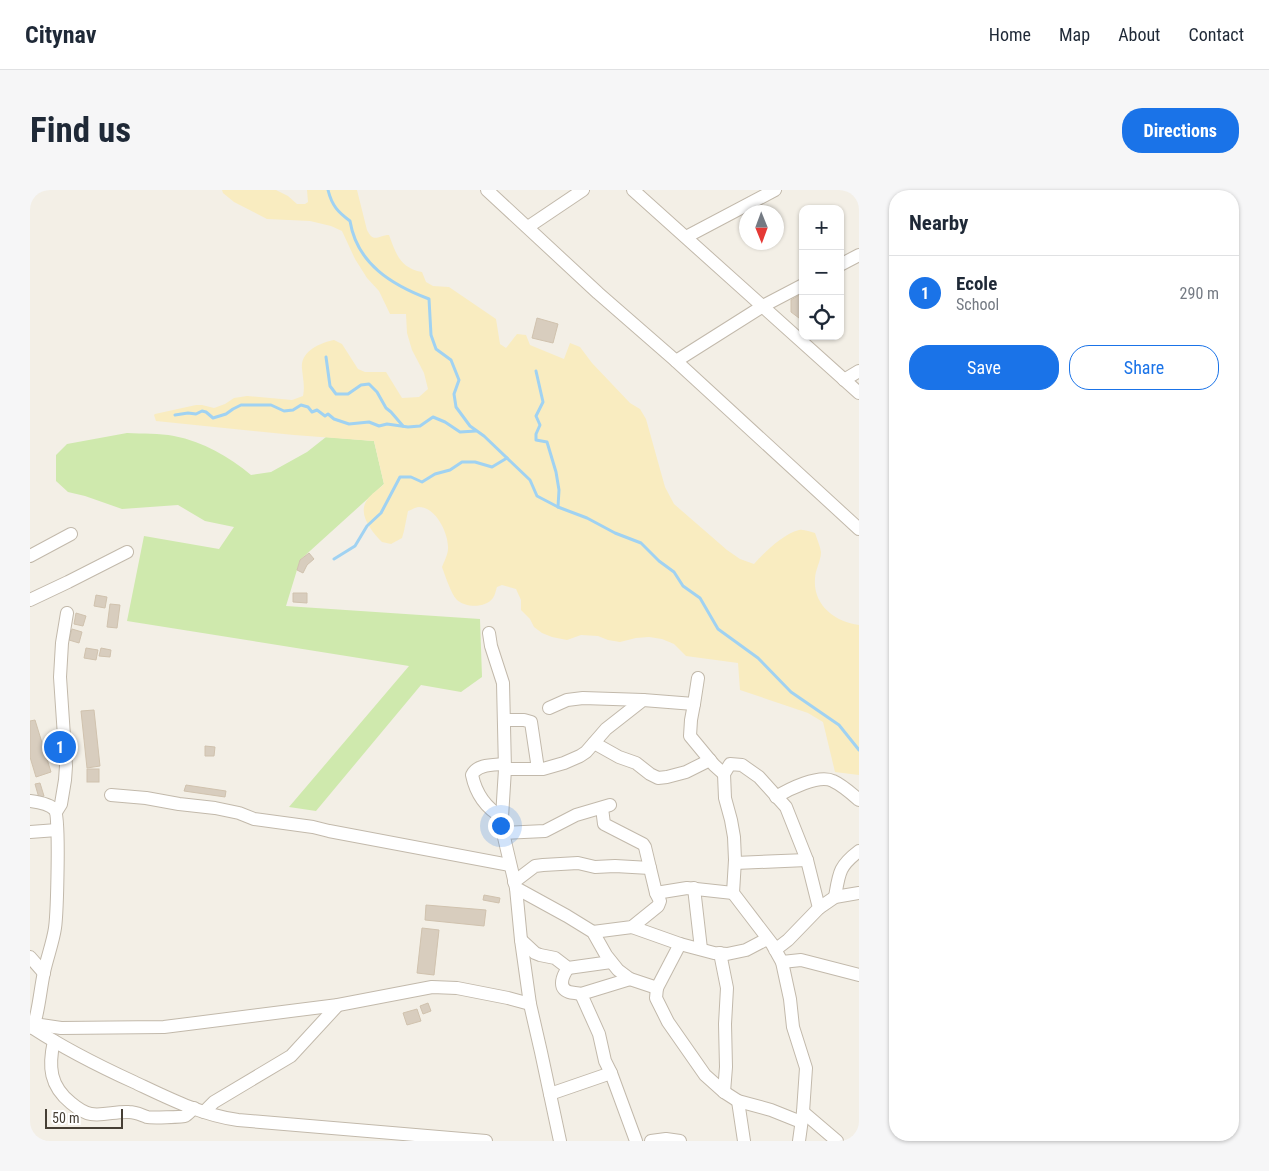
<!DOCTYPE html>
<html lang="en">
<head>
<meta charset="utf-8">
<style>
  :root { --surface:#fff; --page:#f6f6f7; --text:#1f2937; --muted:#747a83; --line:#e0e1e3; --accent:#1a73e8 }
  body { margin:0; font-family:"Roboto Condensed",sans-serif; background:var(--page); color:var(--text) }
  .controls { position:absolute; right:15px; top:15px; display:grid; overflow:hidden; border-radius:10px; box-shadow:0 1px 4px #0004 }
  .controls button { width:45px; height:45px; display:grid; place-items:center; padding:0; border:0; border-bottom:1px solid var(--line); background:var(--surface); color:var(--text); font:25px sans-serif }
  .compass { position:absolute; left:709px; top:15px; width:45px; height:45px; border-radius:50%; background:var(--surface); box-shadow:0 1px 4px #0004; rotate:179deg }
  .scale { position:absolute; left:15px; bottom:12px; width:78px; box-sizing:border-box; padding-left:5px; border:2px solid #463f35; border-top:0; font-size:14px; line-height:18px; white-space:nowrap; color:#463f35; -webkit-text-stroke:4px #fff; paint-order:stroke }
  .you { position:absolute; left:470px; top:635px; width:18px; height:18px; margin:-12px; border:4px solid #fff; border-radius:50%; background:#1a73e8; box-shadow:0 0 0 8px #1a73e833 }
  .badge { display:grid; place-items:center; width:32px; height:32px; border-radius:50%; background:var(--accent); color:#fff; font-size:16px; font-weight:700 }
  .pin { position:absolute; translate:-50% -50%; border:2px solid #fff; box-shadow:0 1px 5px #0006 }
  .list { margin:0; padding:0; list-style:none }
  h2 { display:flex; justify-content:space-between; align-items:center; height:65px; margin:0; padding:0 20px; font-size:21px }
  h2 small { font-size:16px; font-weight:400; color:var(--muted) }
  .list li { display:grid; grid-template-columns:32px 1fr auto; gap:15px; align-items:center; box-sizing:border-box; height:75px; padding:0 20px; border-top:1px solid var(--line) }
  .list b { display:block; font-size:19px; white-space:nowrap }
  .list p { margin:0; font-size:16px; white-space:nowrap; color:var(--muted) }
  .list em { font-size:16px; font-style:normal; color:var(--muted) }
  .actions { display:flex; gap:10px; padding:15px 20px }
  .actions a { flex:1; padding:11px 0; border:1px solid var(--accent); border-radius:20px; text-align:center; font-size:18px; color:var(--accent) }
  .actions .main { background:var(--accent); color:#fff }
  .icon { flex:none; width:28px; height:28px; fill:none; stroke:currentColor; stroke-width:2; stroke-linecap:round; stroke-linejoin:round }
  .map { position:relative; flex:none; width:829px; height:951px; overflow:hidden; border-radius:20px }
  header { display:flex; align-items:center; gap:30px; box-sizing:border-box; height:70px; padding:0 25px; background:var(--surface); border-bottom:1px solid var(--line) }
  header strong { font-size:24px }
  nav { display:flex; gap:28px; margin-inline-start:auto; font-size:18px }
  .intro { display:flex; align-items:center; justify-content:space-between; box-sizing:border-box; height:120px; padding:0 30px }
  h1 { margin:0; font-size:35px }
  .button { padding:12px 22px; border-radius:20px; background:var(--accent); color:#fff; font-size:18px; font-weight:700 }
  main { display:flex; gap:30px; padding:0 30px }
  aside { flex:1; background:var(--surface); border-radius:20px; box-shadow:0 1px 4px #0004 }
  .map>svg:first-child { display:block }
</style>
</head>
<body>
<header>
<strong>Citynav</strong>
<nav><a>Home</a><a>Map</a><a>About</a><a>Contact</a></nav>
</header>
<div class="intro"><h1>Find us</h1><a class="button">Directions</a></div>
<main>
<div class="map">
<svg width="829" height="951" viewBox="0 0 829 951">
  <rect width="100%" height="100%" fill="#f3efe6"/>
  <!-- green -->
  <path fill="#cfe9ad" d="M97 243C113 244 129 243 144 246 174 252 198 266 221 285L241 282 277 262 296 247 344 251 354 294 270 370 256 416 450 429 452 487 431 502 391 495 286 621 259 617 379 476 97 431 114 346 189 359 204 337 175 331 148 315 92 319 55 306 38 302 26 291V265L37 254Z"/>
  <!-- sand -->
  <path fill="#f9ecc0" d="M192 0H246L258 6 267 14H275L278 12 277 0H327L337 40C344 54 348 45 359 45 366 64 370 78 392 82L396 92 403 96 419 97 466 129 470 154 476 158 487 144 496 145 500 155 534 169 540 153 550 157 562 173 600 213 610 219 616 229 635 297 644 314 697 360 710 369 724 374C735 362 753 344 769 340 774 339 780 342 785 343 787 349 790 356 791 362 791 371 785 380 785 389 783 415 805 432 829 435V585L805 582 793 532 778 523 710 500 708 473 656 466 644 454 632 449 619 447 606 448 590 452 578 450 568 446 551 445 537 450 522 447 512 443 504 437 500 429 491 420V410L486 399 472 395 467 397C466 400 465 405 463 408 456 418 436 418 427 410 421 404 415 385 412 377 414 372 418 364 418 359 419 344 406 317 389 317 386 317 381 320 378 321L374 341 372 348 361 354 352 352C342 342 327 324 337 310 341 304 349 299 354 294L344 251 264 245 126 231 124 225 125 224 166 215H172L184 218 195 214 204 208 217 206 262 210 273 206C275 197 273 189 272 179 270 161 290 153 304 150L312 154 328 179 335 182H356L372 208 389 207 398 199 394 183 382 160 377 143 376 124H360L349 101 337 88 325 69 312 41 301 36 280 31 237 29 204 12 193 3Z"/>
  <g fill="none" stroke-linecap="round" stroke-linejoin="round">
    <!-- stream -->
    <g stroke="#a0d2f2" stroke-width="3">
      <path d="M298 0C302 16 308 22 320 31 327 74 362 95 399 109L401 145 406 159 421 170 429 190 424 204 426 217 440 236 454 246 500 290 507 306 528 317 557 328 585 343 611 353 629 371 644 382 653 396 670 408 688 439 728 468 761 502 809 535 829 560"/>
      <polyline points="296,167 300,196 306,204 318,204 331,195 339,194 347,202 356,218 361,222 373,236"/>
      <polyline points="506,181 513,212 506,226 510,235 506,244 506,250 517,252 526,282 529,300 528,317"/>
      <polyline points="145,225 158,223 166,224 172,221 176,222 183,228 196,224 203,219 211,215 241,215 254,221 263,220 271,215 278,217 282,222 287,220 295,226 298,224 304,229 319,234 339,232 349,236 357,234 378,237 390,236 403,227 415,232 430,242 446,241"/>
      <polyline points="304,369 325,356 337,336 351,323 370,287 381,287 392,292 405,284 420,280 432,272 445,272 462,277 477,268"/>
    </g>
  </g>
  <!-- building -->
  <g fill="#d8cdbe" stroke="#d0c2ae">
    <polygon points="773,103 773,131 761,122 761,110"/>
    <polygon points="507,128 528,134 523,153 502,148"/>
    <polygon points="279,363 284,369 277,375 273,383 267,380 270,370"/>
    <polygon points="263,403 277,403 277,413 263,412"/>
    <polygon points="66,405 77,407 75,418 64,416"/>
    <polygon points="80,414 90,415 87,438 77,437"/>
    <polygon points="46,423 56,426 53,436 44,434"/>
    <polygon points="42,439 52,442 49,453 39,450"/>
    <polygon points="56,458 68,460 66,470 54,468"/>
    <polygon points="71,458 81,460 80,467 69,466"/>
    <polygon points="64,520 70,576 57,578 51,521"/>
    <polygon points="5,530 21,582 6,587 0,567 0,531"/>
    <polygon points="175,556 185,557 184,566 175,566"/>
    <rect x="57" y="579" width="12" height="13"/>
    <polygon points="10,593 14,606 9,608 5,594"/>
    <polygon points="156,595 196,601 195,607 154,601"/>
    <polygon points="454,705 470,708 469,713 453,710"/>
    <polygon points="396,715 456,720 454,736 395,730"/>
    <polygon points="392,738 409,740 404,785 387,783"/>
    <polygon points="398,813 401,821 393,824 390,816"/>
    <polygon points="387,819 391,831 377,835 373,823"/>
  </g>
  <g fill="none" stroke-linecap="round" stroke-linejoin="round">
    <defs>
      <g id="minor">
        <polyline points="457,0 568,103 646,171 829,339"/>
        <polyline points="603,0 829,203"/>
        <polyline points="498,37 553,0"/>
        <polyline points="656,47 745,0"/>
        <polyline points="810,75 829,65"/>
        <polyline points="646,171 733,116 773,95"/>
        <polyline points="814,190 829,181"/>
        <polyline points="0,366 41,344"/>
        <polyline points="0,410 38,392 97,362"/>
        <polyline points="459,443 461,456 473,493 475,579 472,627 473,643 486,698 537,726 563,742 576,765 588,780 600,789 627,798 626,808 638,832 675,885 694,902 708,911 741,920 771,932"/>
        <polyline points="664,514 661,530 660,546 684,575 694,584"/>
        <polyline points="519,518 537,510 553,508 613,510"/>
        <polyline points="474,530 494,530 501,532 508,579"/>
        <polyline points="564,553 589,567 606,573 620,584 628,588 637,587 656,582 680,570"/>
        <polyline points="475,579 513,579 534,573 550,566 556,562 576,539 613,510 664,514 668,488"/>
        <polyline points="81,605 116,608 149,614 185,618 209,623 224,629 283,637 299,641 480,675"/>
        <path d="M746 607C759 599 789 584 803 591 812 595 821 603 829 610"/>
        <path d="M0 611C8 612 20 614 25 620 30 627 27 724 25 738 23 752 17 768 14 782 10 801 9 820 3 838"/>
        <polyline points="572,618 574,634 613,654 615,657 620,678"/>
        <polyline points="26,622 31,614 35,590 36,576 30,487 32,453 37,423"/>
        <path d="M472 627C456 618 446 604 442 585 447 574 463 575 474 574"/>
        <polyline points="0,642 27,640"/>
        <polyline points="473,643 515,641 546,625 580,615"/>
        <polyline points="705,673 777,670"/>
        <polyline points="484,692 505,676 513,675 548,673 565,677 585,676 620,678 626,703"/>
        <polyline points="486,698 491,750 500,814 511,862 530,951"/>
        <polyline points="664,698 671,759"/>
        <path d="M805 707C809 683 809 676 829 661"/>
        <polyline points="789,718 805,707 829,703"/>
        <polyline points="602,737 650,754 684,763 697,764 716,760 737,749"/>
        <polyline points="563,742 602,737 628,716 630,711 626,703 657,698 703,703"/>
        <polyline points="491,750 505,763 510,765 525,768 538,778 581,772"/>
        <polyline points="745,760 758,750 789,718 777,670 756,617 729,587 712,575 700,574 694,584 695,608 701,630 704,647 705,670 703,703 742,754 752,772 760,809 763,837 776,878 773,922 769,951"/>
        <polyline points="690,763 697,798 695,834 696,877 694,902"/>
        <polyline points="0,767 14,783"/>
        <polyline points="752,772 771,770 829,785"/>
        <path d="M538 778C533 785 527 798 539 802 542 803 547 803 551 804"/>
        <polyline points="627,798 650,754"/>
        <polyline points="4,834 31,838 134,837 308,815 402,797 427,798 478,808 500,814"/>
        <path d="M0 836C33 858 69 876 104 892 138 908 171 925 208 930L456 951"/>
        <path d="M24 851C18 877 20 896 41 913 47 918 54 923 61 924 74 926 86 921 99 922 106 922 111 925 117 927 121 928 153 927 155 926 158 924 161 921 164 918"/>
        <polyline points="581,883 575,871 569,844 551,804 600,789"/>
        <polyline points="520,904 581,883 606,951"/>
        <polyline points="708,911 714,951"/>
        <polyline points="174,922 184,912 261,866 308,815"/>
        <polyline points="773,922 807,951"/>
        <polyline points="621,951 636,949 650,951"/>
      </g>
    </defs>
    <!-- minor casing -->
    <use href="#minor" stroke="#c2b9ab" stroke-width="14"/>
    <!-- minor -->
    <use href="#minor" stroke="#fff" stroke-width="12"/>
  </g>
</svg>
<div class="controls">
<button>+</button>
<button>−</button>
<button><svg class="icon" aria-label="locate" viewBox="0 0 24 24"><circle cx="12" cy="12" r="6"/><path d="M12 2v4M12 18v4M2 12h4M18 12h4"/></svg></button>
</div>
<svg class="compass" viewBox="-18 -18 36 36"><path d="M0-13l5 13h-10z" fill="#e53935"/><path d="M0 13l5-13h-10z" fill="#747a83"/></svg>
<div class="scale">50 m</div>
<div class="you"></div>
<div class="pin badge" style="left:30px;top:557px">1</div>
</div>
<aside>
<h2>Nearby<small></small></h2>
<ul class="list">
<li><span class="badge">1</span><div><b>Ecole</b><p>School</p></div><em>290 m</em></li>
</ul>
<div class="actions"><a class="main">Save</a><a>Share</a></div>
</aside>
</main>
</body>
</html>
